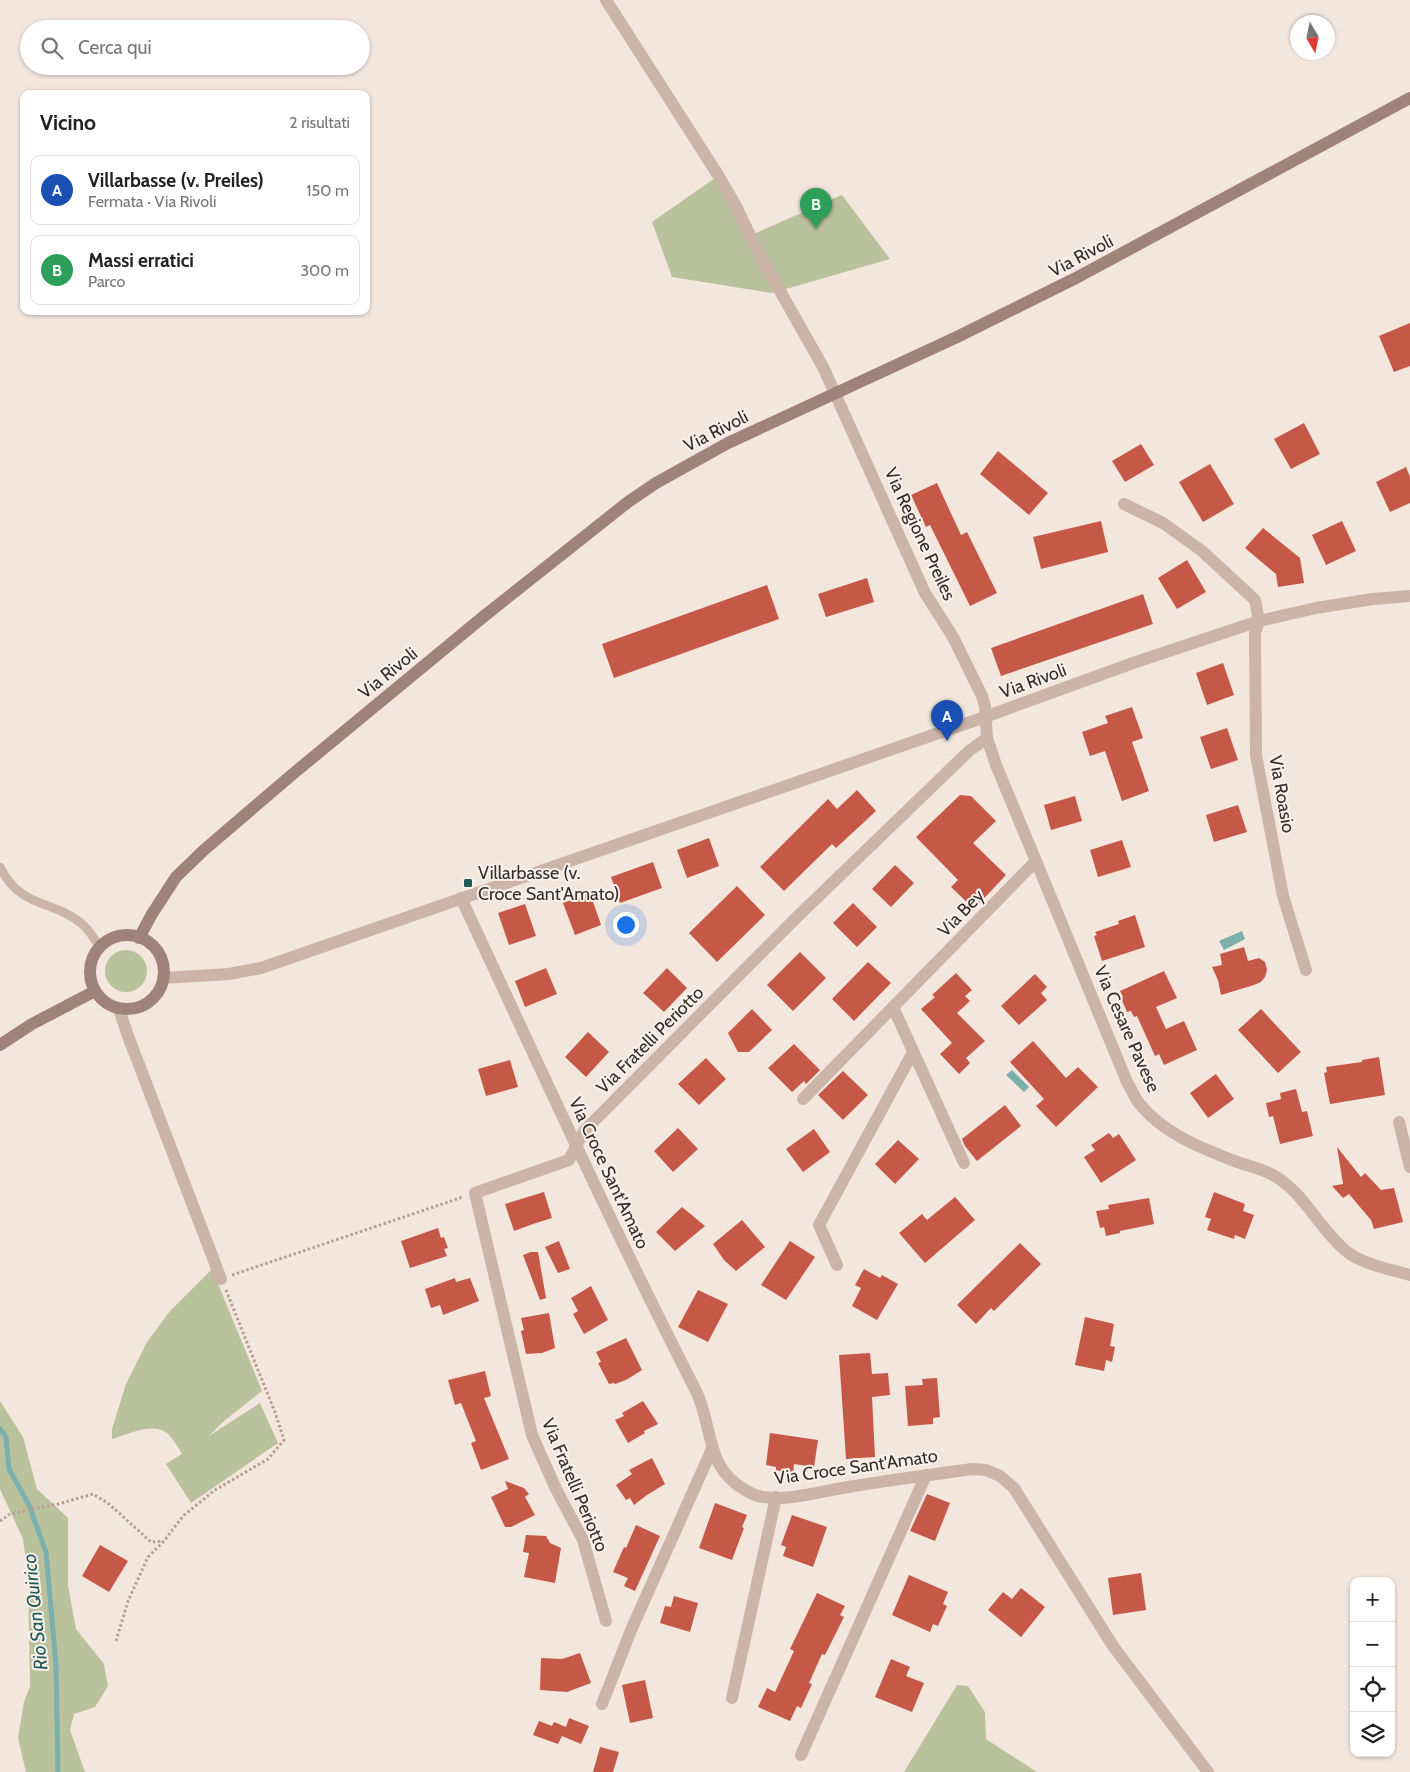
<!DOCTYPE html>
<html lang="it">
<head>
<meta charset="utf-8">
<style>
  :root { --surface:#fff; --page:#f6f6f6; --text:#222; --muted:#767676; --line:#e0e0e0; --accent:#1e5a57 }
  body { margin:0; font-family:Cabin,sans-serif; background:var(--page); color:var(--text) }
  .controls { position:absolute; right:15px; bottom:15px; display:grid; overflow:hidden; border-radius:10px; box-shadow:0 1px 4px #0004 }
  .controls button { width:45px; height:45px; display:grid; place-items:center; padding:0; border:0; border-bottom:1px solid var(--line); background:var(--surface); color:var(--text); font:25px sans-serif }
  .compass { position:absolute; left:1290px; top:15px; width:45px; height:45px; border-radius:50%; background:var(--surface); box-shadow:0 1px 4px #0004; rotate:170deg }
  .you { position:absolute; left:625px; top:924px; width:18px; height:18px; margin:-12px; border:4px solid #fff; border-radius:50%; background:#1a73e8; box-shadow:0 0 0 8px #1a73e833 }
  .badge { display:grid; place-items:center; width:32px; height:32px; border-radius:50%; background:var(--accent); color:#fff; font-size:16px; font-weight:700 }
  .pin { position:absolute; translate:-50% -41px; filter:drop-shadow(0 1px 2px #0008) }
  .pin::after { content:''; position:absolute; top:26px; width:18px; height:15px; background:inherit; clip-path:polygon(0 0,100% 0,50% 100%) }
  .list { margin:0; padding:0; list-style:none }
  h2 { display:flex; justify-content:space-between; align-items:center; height:65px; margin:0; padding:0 20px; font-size:21px }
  h2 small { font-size:16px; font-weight:400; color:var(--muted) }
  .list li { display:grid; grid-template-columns:32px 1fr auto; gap:15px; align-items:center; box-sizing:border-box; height:70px; margin:0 10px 10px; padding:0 10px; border:1px solid var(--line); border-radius:10px }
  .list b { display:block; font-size:19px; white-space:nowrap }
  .list p { margin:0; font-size:16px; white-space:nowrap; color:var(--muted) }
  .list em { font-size:16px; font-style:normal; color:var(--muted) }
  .icon { flex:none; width:28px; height:28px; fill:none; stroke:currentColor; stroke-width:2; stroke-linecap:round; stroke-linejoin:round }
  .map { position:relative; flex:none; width:1410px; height:1772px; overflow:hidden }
  .search { position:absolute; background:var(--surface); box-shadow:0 1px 4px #0004; left:20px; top:20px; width:350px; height:55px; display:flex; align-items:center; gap:12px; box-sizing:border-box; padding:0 18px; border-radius:28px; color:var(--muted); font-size:19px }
  .panel { position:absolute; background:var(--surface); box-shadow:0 1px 4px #0004; left:20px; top:90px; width:350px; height:225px; border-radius:10px }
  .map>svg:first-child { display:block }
</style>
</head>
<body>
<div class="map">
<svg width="1410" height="1772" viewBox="0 0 1410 1772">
  <rect width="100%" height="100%" fill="#f3e6dd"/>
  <!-- green -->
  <g fill="#bac29d">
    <polygon points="715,178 747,237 842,195 890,259 772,293 672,277 652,222"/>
    <circle cx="126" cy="971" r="21"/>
    <path d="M212 1269 262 1391 224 1421 209 1436 260 1403 278 1443 191 1503 166 1464 182 1454C178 1447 174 1440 168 1434 155 1421 128 1434 112 1439V1429L126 1384 147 1342 170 1311Z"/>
    <polygon points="0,1401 23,1437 37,1489 68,1518 68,1586 76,1629 104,1664 108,1686 95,1707 74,1714 70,1730 85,1772 26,1772 18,1738 24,1702 30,1686 28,1575 23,1539 0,1489"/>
    <polygon points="957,1685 968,1686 985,1712 986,1739 1037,1772 904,1772"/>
  </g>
  <!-- water -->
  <g fill="#7cb0ac">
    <polygon points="1242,931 1245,939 1224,950 1219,941"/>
    <polygon points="1012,1070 1029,1087 1024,1092 1006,1075"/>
  </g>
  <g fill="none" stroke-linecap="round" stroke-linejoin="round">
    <!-- stream -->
    <polyline stroke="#7cb0ac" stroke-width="5" points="0,1429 6,1437 9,1469 29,1505 46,1552 56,1665 58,1772"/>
  </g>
  <!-- building -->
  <g fill="#c65848">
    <polygon points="1410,323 1410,366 1394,372 1379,336"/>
    <polygon points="1304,423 1320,454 1291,469 1274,439"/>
    <polygon points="1141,444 1154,465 1125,482 1112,461"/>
    <polygon points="998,451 1048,493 1029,515 980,474"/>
    <polygon points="1210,464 1234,504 1203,522 1179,482"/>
    <polygon points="1406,467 1410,477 1410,503 1390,512 1376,482"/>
    <polygon points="937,483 961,535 967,532 997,593 970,606 930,525 926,527 911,495"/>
    <polygon points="1101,521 1108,552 1041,569 1033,537"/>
    <polygon points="1342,521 1356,551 1326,565 1312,535"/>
    <polygon points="1263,528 1300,558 1304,583 1278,587 1276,574 1245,548"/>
    <polygon points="1187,560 1206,592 1177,609 1158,578"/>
    <polygon points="867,578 874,602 826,617 818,594"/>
    <polygon points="767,585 779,619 614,678 602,644"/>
    <polygon points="1143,594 1153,624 1001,676 991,648"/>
    <polygon points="1223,663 1234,695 1207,705 1196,673"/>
    <polygon points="1132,707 1143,738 1132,742 1149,791 1122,801 1105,751 1090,756 1082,732 1108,723 1105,716"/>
    <polygon points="1227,728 1238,760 1211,769 1200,737"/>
    <polygon points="857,790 876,811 836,848 832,844 784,891 760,867 828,799 837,809"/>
    <polygon points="960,795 971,796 996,821 973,843 1006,875 974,909 951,887 958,880 916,837"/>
    <polygon points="1075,796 1082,821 1051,830 1044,805"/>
    <polygon points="1238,805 1247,832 1214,842 1206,815"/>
    <polygon points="709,838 719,866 687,878 677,850"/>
    <polygon points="1122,840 1131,867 1098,877 1090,850"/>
    <polygon points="653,862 662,888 620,903 611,877"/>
    <polygon points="895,865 914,883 891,907 872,889"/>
    <polygon points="737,886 765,915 717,962 689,933"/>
    <polygon points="590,893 601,925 575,935 563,903"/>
    <polygon points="853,903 877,927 857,947 833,923"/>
    <polygon points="525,904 536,936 509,945 498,913"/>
    <polygon points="1135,915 1145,947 1102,961 1094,936 1097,935 1095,932 1119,924 1118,921"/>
    <polygon points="1244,947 1248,961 1259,958 1265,962 1267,970 1265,977 1261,982 1254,985 1221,995 1218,980 1212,967 1222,965 1220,954"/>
    <polygon points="800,952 826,978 793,1011 767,985"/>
    <polygon points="868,962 891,983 854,1021 832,999"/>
    <polygon points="546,968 557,994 525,1007 515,981"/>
    <polygon points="667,968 687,988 664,1012 643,993"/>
    <polygon points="1164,971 1177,998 1156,1007 1166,1029 1184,1021 1197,1050 1164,1065 1159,1054 1155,1056 1137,1016 1134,1017 1131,1011 1127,1012 1121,998 1123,997 1120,991"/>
    <polygon points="956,973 972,990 965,996 970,1001 957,1013 985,1041 966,1058 970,1063 959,1074 940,1054 952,1043 921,1009 935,997 932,995"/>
    <polygon points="1035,974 1047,987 1041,993 1047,1000 1019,1025 1001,1006"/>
    <polygon points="752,1009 772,1030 749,1052 738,1052 728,1033"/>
    <polygon points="1261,1009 1301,1052 1278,1073 1238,1030"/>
    <polygon points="588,1032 609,1052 586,1077 565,1057"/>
    <polygon points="1033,1041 1066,1078 1078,1067 1098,1087 1056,1127 1036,1106 1044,1099 1010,1062"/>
    <polygon points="794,1044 820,1070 806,1084 804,1081 792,1092 768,1068"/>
    <polygon points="1379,1057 1385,1095 1330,1104 1324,1073 1327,1072 1326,1067 1362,1062 1362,1060"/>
    <polygon points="706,1058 726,1079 699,1105 678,1084"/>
    <polygon points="510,1060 518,1087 486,1096 478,1069"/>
    <polygon points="843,1071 868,1095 843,1120 818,1095"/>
    <polygon points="1216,1074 1234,1099 1208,1118 1190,1093"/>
    <polygon points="1296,1089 1302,1112 1307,1111 1313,1136 1280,1144 1273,1116 1269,1117 1266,1103 1281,1099 1280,1093"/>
    <polygon points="1005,1105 1021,1126 977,1161 965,1146 962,1139"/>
    <polygon points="678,1128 698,1149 673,1172 654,1151"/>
    <polygon points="814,1129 830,1152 803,1172 786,1149"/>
    <polygon points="1109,1133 1113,1138 1119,1134 1136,1160 1101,1183 1084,1157 1095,1150 1091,1145"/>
    <polygon points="898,1140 919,1159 895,1184 875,1164"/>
    <polygon points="1337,1147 1361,1177 1365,1173 1381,1190 1394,1188 1403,1222 1374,1229 1371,1220 1349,1194 1343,1198 1332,1186 1343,1184"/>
    <polygon points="544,1192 552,1218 533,1224 532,1223 533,1224 514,1231 505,1204"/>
    <polygon points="1214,1192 1245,1204 1243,1211 1254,1215 1245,1239 1235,1235 1234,1239 1207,1230 1211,1219 1205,1217"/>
    <polygon points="955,1197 975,1220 925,1263 899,1233 922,1214 927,1220"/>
    <polygon points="1149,1198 1154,1224 1120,1231 1120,1233 1106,1236 1104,1227 1100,1228 1096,1211 1109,1209 1108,1205"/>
    <polygon points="682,1207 705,1226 675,1251 656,1232"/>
    <polygon points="742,1220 765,1247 736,1271 724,1260 713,1244"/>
    <polygon points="438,1228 441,1238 444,1237 448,1248 444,1249 447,1256 410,1268 401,1241"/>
    <polygon points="559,1241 570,1269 558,1273 545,1247"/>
    <polygon points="790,1241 815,1257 786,1300 761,1285"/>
    <polygon points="1020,1243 1041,1264 994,1311 991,1308 976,1324 957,1305"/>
    <polygon points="531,1252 538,1252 546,1298 540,1300 523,1255"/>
    <polygon points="864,1269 880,1278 882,1275 898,1284 877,1320 852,1306 861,1288 855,1285"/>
    <polygon points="455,1278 456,1282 470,1278 479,1301 443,1315 440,1305 431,1308 425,1289"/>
    <polygon points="591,1286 608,1320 584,1334 573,1314 578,1311 571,1298"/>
    <polygon points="698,1290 728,1304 708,1342 678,1327"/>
    <polygon points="549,1313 555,1348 542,1353 526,1354 521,1331 524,1330 521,1318"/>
    <polygon points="1085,1317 1114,1324 1110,1346 1115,1347 1112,1362 1106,1360 1104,1371 1075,1365"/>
    <polygon points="626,1338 642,1370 626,1380 615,1384 614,1383 609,1384 598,1363 601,1362 596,1352"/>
    <polygon points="870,1353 872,1374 888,1373 890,1395 872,1397 875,1457 846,1459 839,1355"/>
    <polygon points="485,1371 491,1396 484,1398 509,1459 481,1470 471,1443 476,1441 461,1403 455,1405 448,1380"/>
    <polygon points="937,1378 940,1417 933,1418 933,1424 908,1426 905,1386 923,1385 922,1379"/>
    <polygon points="643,1401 658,1424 644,1431 645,1433 628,1443 615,1420 624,1416 622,1413"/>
    <polygon points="770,1433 818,1440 814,1467 794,1464 793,1475 780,1474 780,1471 776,1470 776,1467 766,1465"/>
    <polygon points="652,1458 665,1484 647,1495 634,1505 630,1498 626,1500 616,1485 632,1474 629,1470"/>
    <polygon points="505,1481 524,1488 529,1494 525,1497 535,1515 511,1527 505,1527 491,1497 508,1489"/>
    <polygon points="927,1494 950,1503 935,1541 910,1531"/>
    <polygon points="715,1503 747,1515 742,1527 744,1528 732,1560 699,1548"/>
    <polygon points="792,1515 827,1527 813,1567 783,1556 786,1547 781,1545"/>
    <polygon points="636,1525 660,1536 635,1591 624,1586 628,1578 613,1572 624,1547 626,1548"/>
    <polygon points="526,1535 546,1536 550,1543 561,1548 555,1583 524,1577 529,1553 523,1552"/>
    <polygon points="100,1545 128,1561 109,1592 82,1576"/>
    <polygon points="1141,1573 1146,1610 1113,1615 1108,1578"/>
    <polygon points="909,1575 948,1592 943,1604 947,1606 938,1626 933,1624 930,1632 892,1615"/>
    <polygon points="1021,1588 1045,1607 1021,1637 988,1610 1003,1592 1012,1599"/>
    <polygon points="817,1593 845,1606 840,1615 844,1617 825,1655 822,1654 809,1683 812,1684 801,1708 797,1706 790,1721 758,1707 767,1688 775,1692 794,1651 790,1649"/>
    <polygon points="674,1596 698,1603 690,1632 660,1623 665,1606 671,1607"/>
    <polygon points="580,1653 591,1683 567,1692 540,1690 541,1658 562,1659"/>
    <polygon points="891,1659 910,1667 906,1676 924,1683 912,1712 875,1697"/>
    <polygon points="645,1680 653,1718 630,1723 622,1685"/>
    <polygon points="569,1718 589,1726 581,1744 562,1736 558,1744 533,1735 539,1721 552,1726 554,1722 566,1727"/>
    <polygon points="600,1747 619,1752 613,1772 593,1772"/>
  </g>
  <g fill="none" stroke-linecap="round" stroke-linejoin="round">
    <!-- path -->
    <g stroke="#b79f93" stroke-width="3" stroke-dasharray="2.5 2.5" stroke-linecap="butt">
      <polyline points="232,1275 463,1197"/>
      <polyline points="0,1521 10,1514 58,1504 93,1494 109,1504 151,1542 163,1541"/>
      <polyline points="116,1641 128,1601 148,1557 164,1541 183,1516 215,1490 268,1459 284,1440 276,1415 226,1290"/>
    </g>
    <!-- lane -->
    <path stroke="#cbb5a9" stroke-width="9" d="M0 867C21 909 51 899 81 923 89 929 94 939 100 947"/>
    <!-- street -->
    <g stroke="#cbb5a9" stroke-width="12">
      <polyline points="606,0 718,175 736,206 758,252 823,367 925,593 953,637 982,696 985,706 987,738 996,765 1036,861 803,1099"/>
      <polyline points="1124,504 1163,523 1202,551 1255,600 1259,621 1255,633 1256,755 1283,896 1306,970"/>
      <path d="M1036 861 1127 1082C1131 1088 1134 1096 1138 1102 1163 1134 1201 1148 1237 1162 1249 1166 1262 1169 1273 1175 1304 1192 1319 1229 1346 1251 1364 1265 1389 1269 1410 1275"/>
      <path d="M461 898C538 1063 613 1229 696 1391 714 1428 704 1468 747 1491 752 1494 758 1497 764 1497 789 1501 823 1491 848 1487 889 1480 930 1475 972 1469L986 1470 1000 1476 1014 1488 1113 1646 1208 1772"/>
      <polyline points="163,978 229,974 261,968 985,717 1133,663 1259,621 1316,608 1373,599 1410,596"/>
      <polyline points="893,1007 964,1163"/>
      <polyline points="119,1009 128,1036 221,1279"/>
      <polyline points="1399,1122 1410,1167"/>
      <polyline points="837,1265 819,1225 913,1052"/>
      <polyline points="606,1621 583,1540 556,1489 532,1435 475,1193 569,1160 584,1131 797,917 969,751 987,738"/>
      <polyline points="732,1698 776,1497"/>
      <polyline points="602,1704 632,1628 712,1449"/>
      <polyline points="801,1755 926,1475"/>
    </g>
    <!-- secondary -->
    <g stroke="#9f837a" stroke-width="12">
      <circle cx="127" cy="972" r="37"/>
      <polyline points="139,938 152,914 176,877 204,850 294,773 483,617 628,502 656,483 728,443 957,337 1076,278 1410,98"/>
      <polyline points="0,1045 32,1024 95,991"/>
    </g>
  </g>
  <!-- markers -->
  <rect fill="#1e5a57" stroke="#faf1ea" stroke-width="2" x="463" y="878" width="10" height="10" rx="2.5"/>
  <g text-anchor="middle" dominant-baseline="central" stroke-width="4" stroke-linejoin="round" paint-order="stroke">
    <!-- street labels -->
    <g font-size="18" fill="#382c29" stroke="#faf1ea">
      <text transform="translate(1081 256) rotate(-28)">Via Rivoli</text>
      <text transform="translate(716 431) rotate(-27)">Via Rivoli</text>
      <text transform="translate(920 534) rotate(65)">Via Regione Preiles</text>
      <text transform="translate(388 673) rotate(-39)">Via Rivoli</text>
      <text transform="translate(1033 681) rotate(-20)">Via Rivoli</text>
      <text transform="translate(1282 794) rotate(80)">Via Roasio</text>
      <text transform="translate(961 913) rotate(-46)">Via Bey</text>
      <text transform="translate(1127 1029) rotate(66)">Via Cesare Pavese</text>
      <text transform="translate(650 1040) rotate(-45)">Via Fratelli Periotto</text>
      <text transform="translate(609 1173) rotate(65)">Via Croce Sant'Amato</text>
      <text transform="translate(856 1467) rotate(-8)">Via Croce Sant'Amato</text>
      <text transform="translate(575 1485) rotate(67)">Via Fratelli Periotto</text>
    </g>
    <!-- poi labels -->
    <g font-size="18" fill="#382c29" stroke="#faf1ea" text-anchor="start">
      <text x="478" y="873">Villarbasse (v.<tspan x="478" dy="21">Croce Sant'Amato)</tspan></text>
    </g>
    <!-- water labels -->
    <g font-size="19" font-style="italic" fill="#1e5a57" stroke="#faf1ea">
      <text transform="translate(35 1612) rotate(-96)">Rio San Quirico</text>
    </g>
  </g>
</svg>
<div class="controls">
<button>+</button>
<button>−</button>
<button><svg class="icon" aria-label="locate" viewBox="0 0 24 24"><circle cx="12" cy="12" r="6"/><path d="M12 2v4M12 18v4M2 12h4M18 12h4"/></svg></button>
<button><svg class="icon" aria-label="layers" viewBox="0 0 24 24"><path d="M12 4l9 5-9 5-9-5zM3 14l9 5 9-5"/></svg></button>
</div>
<svg class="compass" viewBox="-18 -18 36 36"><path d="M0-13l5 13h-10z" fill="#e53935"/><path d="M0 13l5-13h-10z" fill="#767676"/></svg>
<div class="you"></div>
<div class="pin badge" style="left:947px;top:741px;background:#1a4fb4">A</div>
<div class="pin badge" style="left:816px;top:229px;background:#2e9e5b">B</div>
<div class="search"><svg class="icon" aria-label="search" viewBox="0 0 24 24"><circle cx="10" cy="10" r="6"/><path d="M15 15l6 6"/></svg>Cerca qui</div>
<section class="panel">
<h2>Vicino<small>2 risultati</small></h2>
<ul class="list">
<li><span class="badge" style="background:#1a4fb4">A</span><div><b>Villarbasse (v. Preiles)</b><p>Fermata · Via Rivoli</p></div><em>150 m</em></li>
<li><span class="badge" style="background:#2e9e5b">B</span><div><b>Massi erratici</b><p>Parco</p></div><em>300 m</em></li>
</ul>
</section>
</div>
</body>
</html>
